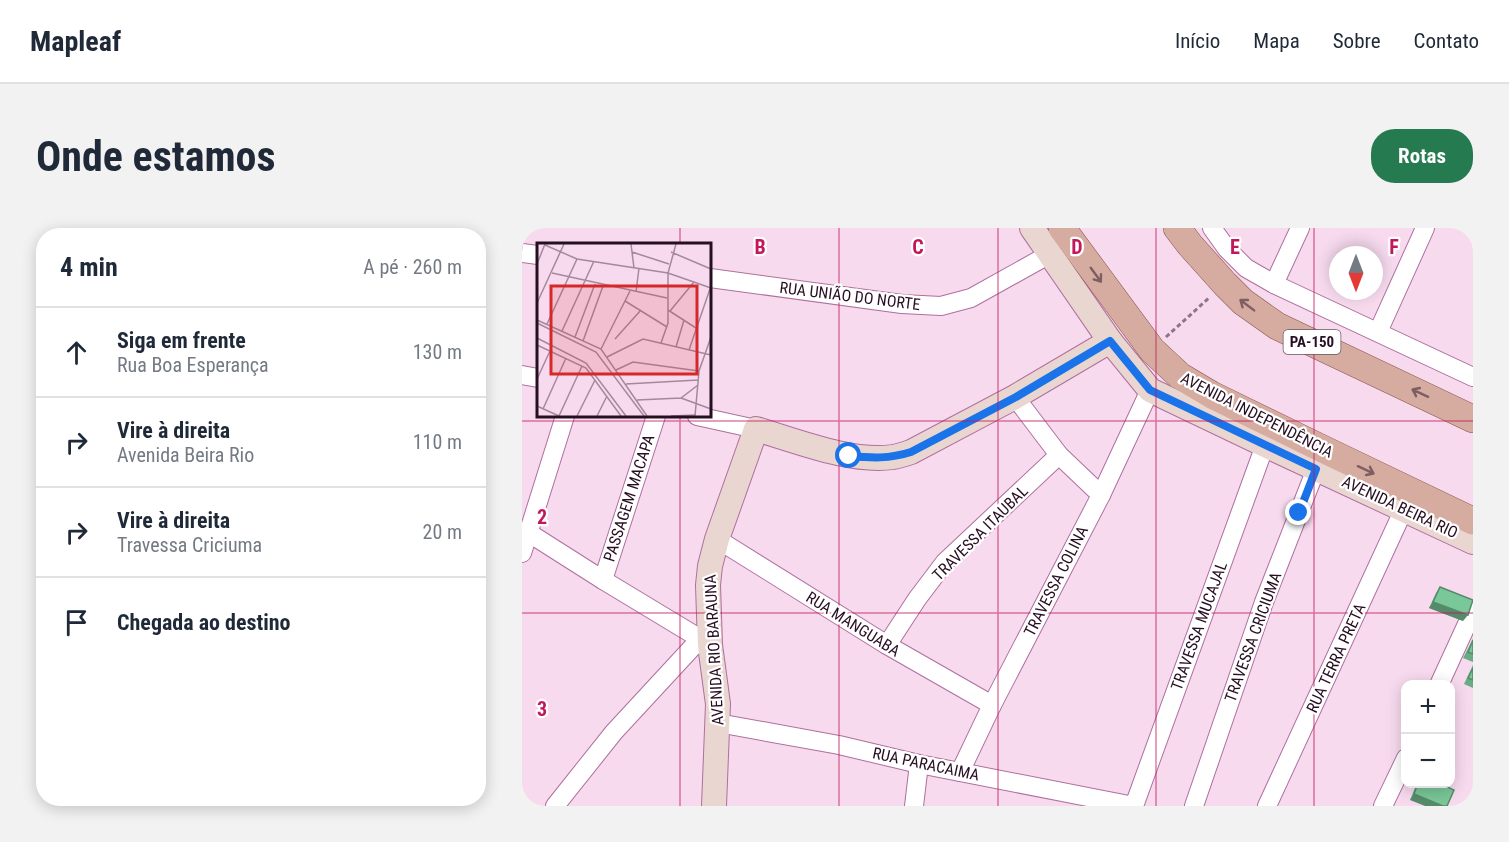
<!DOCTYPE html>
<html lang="pt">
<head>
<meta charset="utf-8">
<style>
  :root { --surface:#fff; --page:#f2f2f3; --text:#1f2937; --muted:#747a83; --line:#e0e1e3; --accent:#257b4f }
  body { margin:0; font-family:"Roboto Condensed",sans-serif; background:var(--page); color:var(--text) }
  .controls { position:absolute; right:18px; bottom:18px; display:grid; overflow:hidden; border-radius:12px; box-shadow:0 3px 15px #0003 }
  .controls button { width:54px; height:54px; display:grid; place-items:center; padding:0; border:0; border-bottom:2px solid var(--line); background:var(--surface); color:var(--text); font:30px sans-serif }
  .compass { position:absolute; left:807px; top:18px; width:54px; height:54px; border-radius:50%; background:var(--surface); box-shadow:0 3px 15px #0003; rotate:180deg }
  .stop { position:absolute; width:18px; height:18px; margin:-14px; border:4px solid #1a73e8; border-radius:50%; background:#fff }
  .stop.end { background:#1a73e8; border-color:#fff; box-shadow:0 2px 6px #0008 }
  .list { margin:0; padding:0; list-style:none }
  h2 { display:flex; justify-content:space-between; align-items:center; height:78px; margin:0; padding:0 24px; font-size:26px }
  h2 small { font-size:20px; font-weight:400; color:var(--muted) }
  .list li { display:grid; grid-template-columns:39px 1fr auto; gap:18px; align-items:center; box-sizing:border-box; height:90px; padding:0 24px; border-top:2px solid var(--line) }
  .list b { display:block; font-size:22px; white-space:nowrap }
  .list p { margin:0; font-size:20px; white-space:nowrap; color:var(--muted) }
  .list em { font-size:20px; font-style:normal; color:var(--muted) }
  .icon { flex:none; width:33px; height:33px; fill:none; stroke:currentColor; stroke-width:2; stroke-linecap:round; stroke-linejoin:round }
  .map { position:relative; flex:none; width:951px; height:578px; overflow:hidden; border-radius:24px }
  header { display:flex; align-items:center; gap:36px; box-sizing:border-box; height:84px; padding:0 30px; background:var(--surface); border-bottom:2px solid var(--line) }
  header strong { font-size:28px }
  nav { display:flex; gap:33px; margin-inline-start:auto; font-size:21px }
  .intro { display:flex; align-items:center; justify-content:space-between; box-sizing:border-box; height:144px; padding:0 36px }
  h1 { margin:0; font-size:42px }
  .button { padding:15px 27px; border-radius:24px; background:var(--accent); color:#fff; font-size:21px; font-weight:700 }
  main { display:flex; gap:36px; padding:0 36px }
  aside { flex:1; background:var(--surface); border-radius:24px; box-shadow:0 3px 15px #0003 }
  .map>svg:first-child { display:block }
</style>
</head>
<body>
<header>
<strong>Mapleaf</strong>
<nav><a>Início</a><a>Mapa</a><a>Sobre</a><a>Contato</a></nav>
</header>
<div class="intro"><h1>Onde estamos</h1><a class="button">Rotas</a></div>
<main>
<aside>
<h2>4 min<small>A pé · 260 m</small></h2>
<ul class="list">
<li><svg class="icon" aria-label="ahead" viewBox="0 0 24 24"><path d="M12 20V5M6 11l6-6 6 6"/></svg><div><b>Siga em frente</b><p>Rua Boa Esperança</p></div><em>130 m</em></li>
<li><svg class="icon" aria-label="right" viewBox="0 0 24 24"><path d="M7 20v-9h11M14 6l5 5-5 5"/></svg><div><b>Vire à direita</b><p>Avenida Beira Rio</p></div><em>110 m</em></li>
<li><svg class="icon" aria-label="right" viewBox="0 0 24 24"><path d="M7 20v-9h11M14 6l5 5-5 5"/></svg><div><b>Vire à direita</b><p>Travessa Criciuma</p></div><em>20 m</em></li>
<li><svg class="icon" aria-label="arrive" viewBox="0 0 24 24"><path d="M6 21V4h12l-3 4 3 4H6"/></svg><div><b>Chegada ao destino</b></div></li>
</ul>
</aside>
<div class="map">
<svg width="951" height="578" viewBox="0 0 951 578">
  <rect width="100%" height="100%" fill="#f7daee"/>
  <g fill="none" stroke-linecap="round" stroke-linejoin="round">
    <defs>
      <g id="street">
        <polyline points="690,0 705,21 724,40 752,56 951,149"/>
        <polyline points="0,25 16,27"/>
        <polyline points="188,50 380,76 419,78 449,70 528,26"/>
        <polyline points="752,56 778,0"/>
        <polyline points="856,104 903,0"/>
        <polyline points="0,147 16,150"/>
        <polyline points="493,169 537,227 579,267"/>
        <polyline points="175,188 234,201"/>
        <polyline points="7,305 81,352 187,416"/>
        <polyline points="195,311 365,417 470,477"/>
        <polyline points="0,325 43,188"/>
        <polyline points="81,352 134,188"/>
        <polyline points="365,417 395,371 423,334 537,227"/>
        <polyline points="917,457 951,383"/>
        <polyline points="196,495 317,517 397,536 612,578 743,217"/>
        <polyline points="438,544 470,477 579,267 628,162"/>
        <polyline points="33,578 92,504 178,411"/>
        <polyline points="392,578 397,536"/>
        <polyline points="672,578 742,374 794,241"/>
        <polyline points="745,578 882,281"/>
        <polyline points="861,578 884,530"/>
      </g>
      <g id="secondary">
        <polyline points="510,0 588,113 628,162 743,217 951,314"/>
        <path d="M192 578 196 476 188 417 186 357 188 338 195 311 234 201C275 213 329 235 371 229 377 228 383 226 389 224L493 169 588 113"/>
      </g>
      <g id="primary">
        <polyline points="540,0 630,122 658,148 690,167 803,222 951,293"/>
        <polyline points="655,0 668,17 703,56 721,74 755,98 951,191"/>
      </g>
    </defs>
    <!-- street casing -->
    <use href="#street" stroke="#af6f9f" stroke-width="20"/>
    <!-- secondary casing -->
    <use href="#secondary" stroke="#af6f9f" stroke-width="26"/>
    <!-- primary casing -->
    <use href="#primary" stroke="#87514c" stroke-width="28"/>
    <!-- path -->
    <polyline stroke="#8e7487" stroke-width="3" stroke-dasharray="4.5 3" stroke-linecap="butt" points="644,109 688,69"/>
    <!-- street -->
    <use href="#street" stroke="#fff" stroke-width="18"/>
    <!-- secondary -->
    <use href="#secondary" stroke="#ead6d0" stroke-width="24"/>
    <!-- primary -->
    <use href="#primary" stroke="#d6aca1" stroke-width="27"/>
  </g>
  <!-- wall -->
  <g fill="#69ab84">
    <polygon points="918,359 941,393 907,380 914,365"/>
    <polygon points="951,411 951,434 941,430"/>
    <polygon points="951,437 951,460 942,456"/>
    <polygon points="895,555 917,555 888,572"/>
  </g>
  <!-- shaded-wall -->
  <g fill="#558b6b">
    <polygon points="911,374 946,387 941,393 907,380"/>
    <polygon points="892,566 921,578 903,578 888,572"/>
  </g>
  <!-- building -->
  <g fill="#7ac799" stroke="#558b6b" stroke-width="1.5">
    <polygon points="918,359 951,372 946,387 911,374"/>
    <polygon points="951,412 951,426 946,424"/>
    <polygon points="951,440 951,452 946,450"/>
    <polygon points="896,555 917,555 932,562 925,578 921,578 892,566"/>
  </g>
  <!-- one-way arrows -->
  <defs><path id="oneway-shaft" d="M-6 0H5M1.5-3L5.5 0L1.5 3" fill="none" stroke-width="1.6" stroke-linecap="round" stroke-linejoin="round" transform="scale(1.5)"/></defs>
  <g stroke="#7e5e62">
    <use href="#oneway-shaft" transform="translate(574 47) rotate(54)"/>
    <use href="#oneway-shaft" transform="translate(725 77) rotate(-143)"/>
    <use href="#oneway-shaft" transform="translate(898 165) rotate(-155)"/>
    <use href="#oneway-shaft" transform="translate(844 242) rotate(25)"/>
  </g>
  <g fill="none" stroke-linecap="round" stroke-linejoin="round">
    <!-- route -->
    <path stroke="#1a73e8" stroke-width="8" d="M327 228C350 230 367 231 389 224L494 169 588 113 628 162 794 241 777 285"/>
  </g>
  <!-- grid -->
  <path fill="none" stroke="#c2185b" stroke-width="1.5" stroke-opacity="0.55" d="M158 0V16M317 0V578M476 0V578M634 0V578M792 0V578M158 188V578M0 193H951M0 385H951"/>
  <g text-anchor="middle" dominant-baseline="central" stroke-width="4.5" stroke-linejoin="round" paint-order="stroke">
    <!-- shield labels -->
    <rect fill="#fff" stroke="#685764" stroke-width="1.5" x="761.5" y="102" width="57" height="24" rx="4.5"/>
    <g font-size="15" font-weight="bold" fill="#270f22">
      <text x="790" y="114">PA-150</text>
    </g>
    <!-- street labels -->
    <g font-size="16" fill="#270f22" stroke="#fff">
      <text transform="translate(328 68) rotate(7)">RUA UNIÃO DO NORTE</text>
      <text transform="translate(735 187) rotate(27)">AVENIDA INDEPENDÊNCIA</text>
      <text transform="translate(107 270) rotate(-72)">PASSAGEM MACAPA</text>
      <text transform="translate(878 279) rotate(25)">AVENIDA BEIRA RIO</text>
      <text transform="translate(458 305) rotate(-45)">TRAVESSA ITAUBAL</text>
      <text transform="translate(534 353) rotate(-63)">TRAVESSA COLINA</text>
      <text transform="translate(331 396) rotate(32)">RUA MANGUABA</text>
      <text transform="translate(677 398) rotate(-70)">TRAVESSA MUCAJAL</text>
      <text transform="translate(731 409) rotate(-70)">TRAVESSA CRICIUMA</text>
      <text transform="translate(192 422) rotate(-93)">AVENIDA RIO BARAUNA</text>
      <text transform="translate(814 430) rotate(-65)">RUA TERRA PRETA</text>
      <text transform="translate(404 536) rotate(12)">RUA PARACAIMA</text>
    </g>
  </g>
  <!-- overview -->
  <g transform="translate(15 15)">
    <rect width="174" height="174" fill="#f7daee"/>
    <path fill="none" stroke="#a4899c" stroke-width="1.5" d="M94 1 97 25M8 2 40 16 131 30 174 45M95 9 132 21M134 9 174 26M0 21 8 1M15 30 130 55M99 49 102 25M88 58 130 84M0 60 27 1M131 67 159 85M133 68 157 39M0 77 64 106 110 173M0 80 59 109 107 173M10 81 40 16M25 88 57 18M38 94 58 41M0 95 49 120 89 173M78 96 104 67M46 98 66 43M124 100 131 80V30L139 1M0 102 49 125 84 173M139 104 147 77M64 106 93 48M152 107 174 43M70 114 106 96 174 112M79 127 96 119 162 128M0 136 13 108M89 141 161 137M144 155 174 166M100 157 144 155 161 142M0 163 22 173M6 166 29 115M22 173 45 123M40 173 58 137M60 173 70 153M134 173 159 172M158 173 162 128 174 94"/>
    <path fill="#d62828" fill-opacity="0.15" stroke="#d62828" stroke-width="3" d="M14 43H160V131H14Z"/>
    <rect width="174" height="174" fill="none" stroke="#270f22" stroke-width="3"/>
  </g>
  <g font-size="20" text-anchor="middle" font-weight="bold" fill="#c2185b" stroke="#fff" stroke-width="4.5" stroke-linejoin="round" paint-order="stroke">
    <text x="238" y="26">B</text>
    <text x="396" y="26">C</text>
    <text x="555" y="26">D</text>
    <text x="713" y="26">E</text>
    <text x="872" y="26">F</text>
    <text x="20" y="296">2</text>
    <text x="20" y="488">3</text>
  </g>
</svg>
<div class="controls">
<button>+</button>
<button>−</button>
</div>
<svg class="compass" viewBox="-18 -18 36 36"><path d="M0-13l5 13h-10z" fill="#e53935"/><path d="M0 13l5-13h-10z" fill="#747a83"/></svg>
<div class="stop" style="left:327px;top:228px"></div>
<div class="stop end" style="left:777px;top:285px"></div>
</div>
</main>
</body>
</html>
